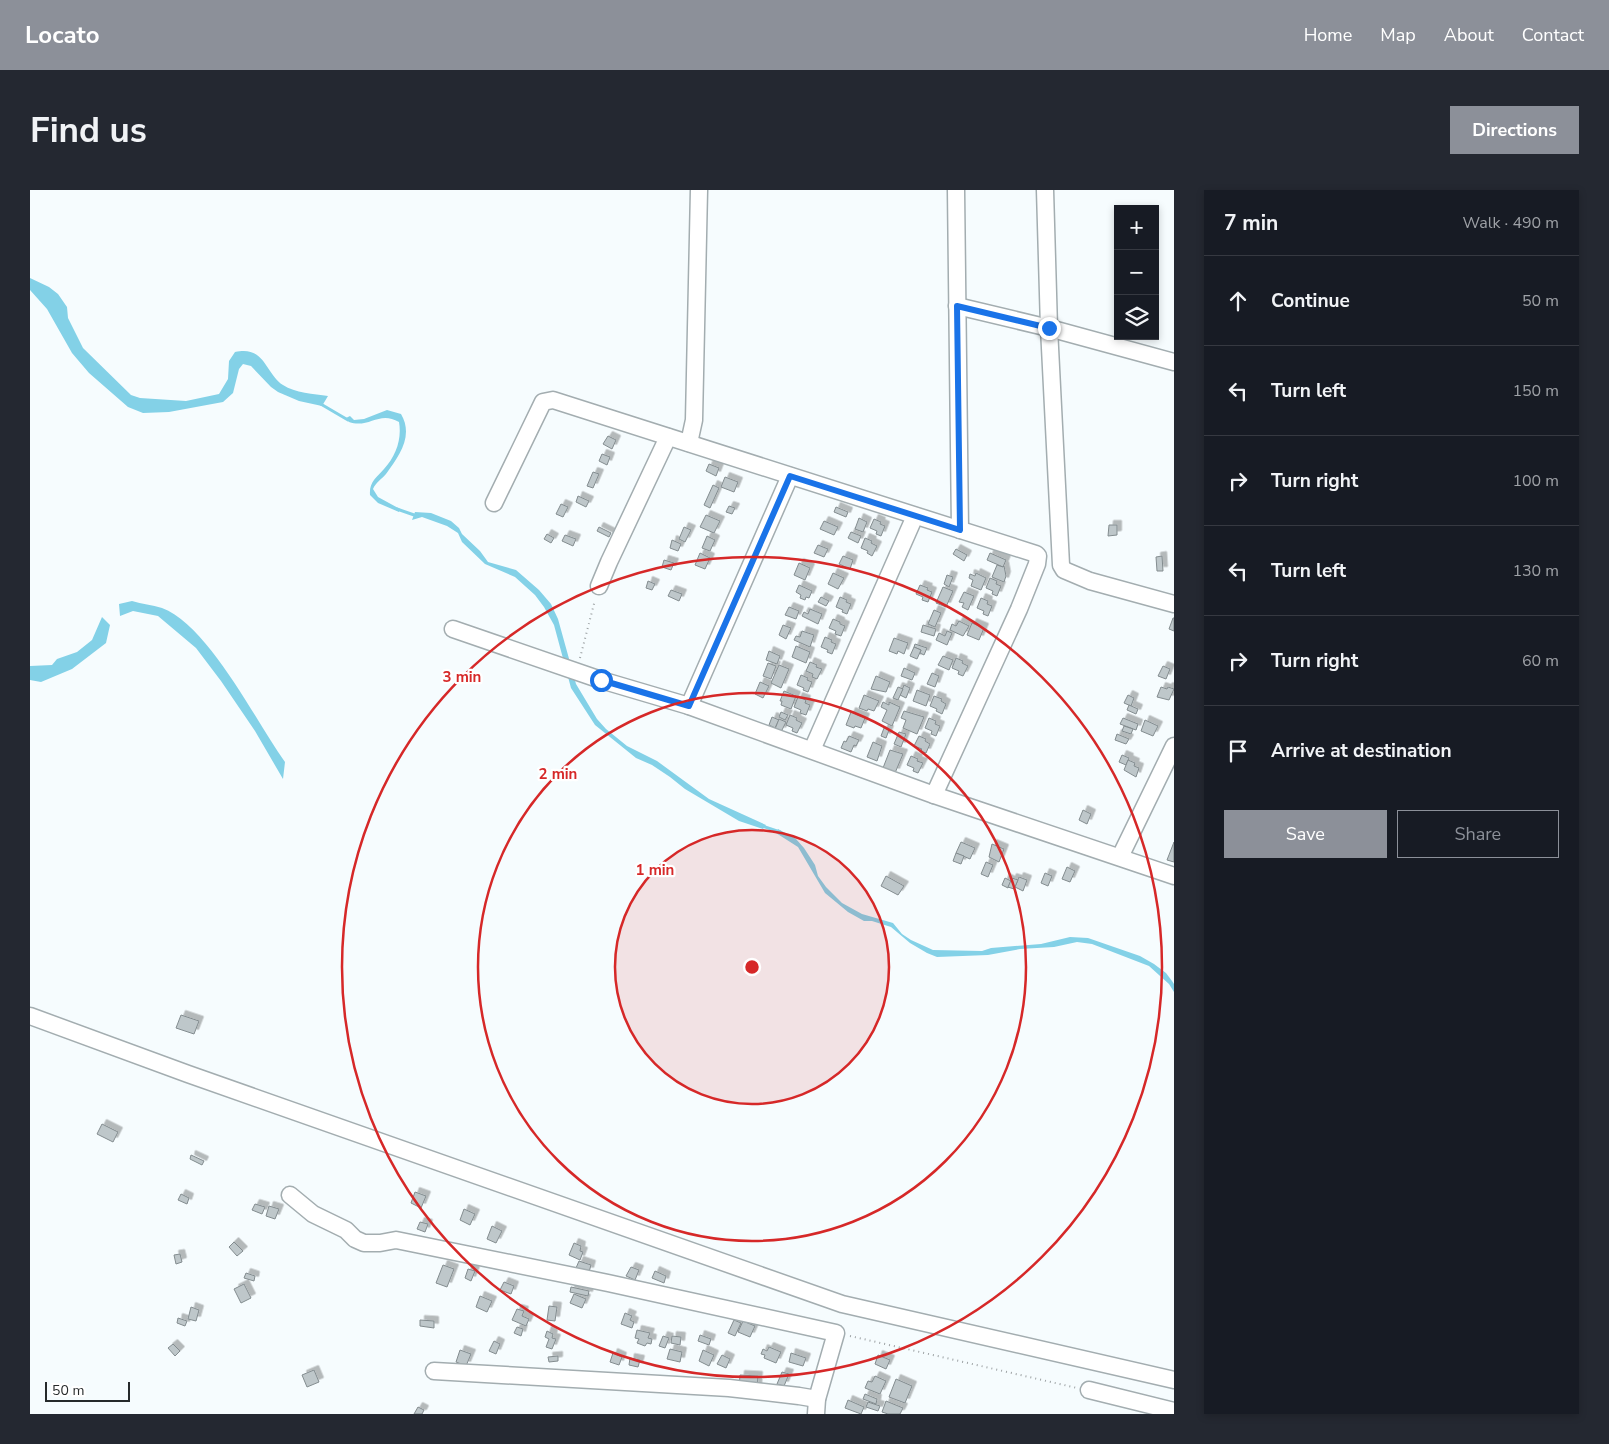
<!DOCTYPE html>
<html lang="en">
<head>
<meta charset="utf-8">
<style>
  :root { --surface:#171b24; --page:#242831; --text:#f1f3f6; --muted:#9ea1a6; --line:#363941; --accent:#8c9099 }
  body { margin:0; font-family:"Nunito Sans",sans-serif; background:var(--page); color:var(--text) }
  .controls { position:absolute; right:15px; top:15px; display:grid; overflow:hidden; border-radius:0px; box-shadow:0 2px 8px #0003 }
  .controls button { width:45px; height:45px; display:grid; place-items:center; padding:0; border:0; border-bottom:1px solid var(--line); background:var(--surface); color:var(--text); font:25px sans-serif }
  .scale { position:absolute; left:15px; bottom:12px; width:85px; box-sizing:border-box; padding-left:5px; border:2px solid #262a2b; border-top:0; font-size:14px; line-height:18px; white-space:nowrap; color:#262a2b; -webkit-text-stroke:4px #fff; paint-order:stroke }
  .stop { position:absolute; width:15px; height:15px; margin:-11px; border:4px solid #1a73e8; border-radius:50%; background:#fff }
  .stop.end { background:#1a73e8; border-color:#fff; box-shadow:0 1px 5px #0008 }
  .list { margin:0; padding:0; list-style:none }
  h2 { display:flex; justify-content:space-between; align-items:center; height:65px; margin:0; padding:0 20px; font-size:21px }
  h2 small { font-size:16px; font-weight:400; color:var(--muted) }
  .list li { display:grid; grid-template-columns:32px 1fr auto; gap:15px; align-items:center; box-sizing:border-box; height:90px; padding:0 20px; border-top:1px solid var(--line) }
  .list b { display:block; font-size:19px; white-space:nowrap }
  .list em { font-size:16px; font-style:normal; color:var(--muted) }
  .actions { display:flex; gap:10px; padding:15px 20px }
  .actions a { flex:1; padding:11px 0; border:1px solid var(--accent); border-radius:0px; text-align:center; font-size:18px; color:var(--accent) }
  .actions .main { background:var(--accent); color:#fff }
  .icon { flex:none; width:28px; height:28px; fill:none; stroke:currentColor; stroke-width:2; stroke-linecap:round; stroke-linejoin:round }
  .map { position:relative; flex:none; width:1144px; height:1224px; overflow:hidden; border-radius:0px }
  header { display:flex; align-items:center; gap:30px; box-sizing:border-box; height:70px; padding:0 25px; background:var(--accent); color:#fff }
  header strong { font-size:24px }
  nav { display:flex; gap:28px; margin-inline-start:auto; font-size:18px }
  .intro { display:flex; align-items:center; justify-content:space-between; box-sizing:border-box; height:120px; padding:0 30px }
  h1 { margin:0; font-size:35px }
  .button { padding:12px 22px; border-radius:0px; background:var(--accent); color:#fff; font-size:18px; font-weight:700 }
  main { display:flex; gap:30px; padding:0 30px }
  aside { flex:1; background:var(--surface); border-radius:0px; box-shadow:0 2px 8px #0003 }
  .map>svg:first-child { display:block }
</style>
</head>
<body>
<header>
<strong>Locato</strong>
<nav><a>Home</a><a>Map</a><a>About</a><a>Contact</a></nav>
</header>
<div class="intro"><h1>Find us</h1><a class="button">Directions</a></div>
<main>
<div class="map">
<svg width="1144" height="1224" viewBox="0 0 1144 1224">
  <defs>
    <filter id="shadow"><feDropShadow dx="4.5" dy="-4.5" stdDeviation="0" flood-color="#0004"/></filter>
  </defs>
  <rect width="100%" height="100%" fill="#f6fcfe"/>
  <!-- water -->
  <g fill="#83d1e7">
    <path d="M0 88 19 97 28 104 37 117 38 128 53 158 101 205 110 208 156 211 189 204 198 189 199 171 205 162C235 155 235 183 253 195 265 203 284 204 298 206L292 216 269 211 248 202 241 197 221 176 213 174 209 179 203 203 193 212 139 222 113 223 98 217 59 183 42 163 17 119 0 100Z"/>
    <path d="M357 220 371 224C384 246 369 266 356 284 352 289 346 292 343 299L348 307 370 319 369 322 348 313 340 305C339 292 346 288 354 279 366 266 372 249 369 232 349 220 339 239 319 232L316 228 320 226 324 230 334 229Z"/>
    <polygon points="385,322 401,323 421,331 429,338 432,344 450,361 458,372 486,380 509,400 521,414 528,429 546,494 567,529 576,539 597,556 627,571 679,609 736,635 733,639 709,631 655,599 640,587 622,575 606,568 565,535 541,498 524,435 514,417 505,405 485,387 455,374 432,352 428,343 417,336 392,327 382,330"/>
    <path d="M102 411C112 414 122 415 132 418 179 436 225 530 255 572L253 589 225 541 191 491 166 458 128 426 103 421 90 426 89 414Z"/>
    <polygon points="72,427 80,435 76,453 42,479 11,492 0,490 0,476 22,475 27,469 47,462 62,450"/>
    <polygon points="748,639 766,649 774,658 785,675 788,686 796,697 812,713 832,724 863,733 872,744 881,750 903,760 952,761 961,758 1011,754 1040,747 1058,748 1110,766 1124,774 1136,783 1142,791 1144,794 1144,802 1139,794 1119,776 1062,754 1047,752 1024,757 990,759 958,765 907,767 897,763 880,753 861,737 842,731 834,731 818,722 795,703 768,657 746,643"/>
  </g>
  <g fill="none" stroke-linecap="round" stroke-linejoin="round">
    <!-- stream -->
    <g stroke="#83d1e7" stroke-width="3">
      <polyline points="289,213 318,230"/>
      <polyline points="367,319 387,326"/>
      <polyline points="732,636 750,642"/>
    </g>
  </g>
  <!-- building -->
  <g fill="#bec7ca" stroke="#838c8f" filter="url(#shadow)">
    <polygon points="578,246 586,250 582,259 573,254"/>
    <polygon points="572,264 580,267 577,275 569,271"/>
    <polygon points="679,274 689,278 686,286 676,281"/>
    <polygon points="563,282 569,284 563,298 557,296"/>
    <polygon points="695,287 708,292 704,302 691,297"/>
    <polygon points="683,295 689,298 680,318 674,315"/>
    <polygon points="548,306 559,311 556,317 546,312"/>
    <polygon points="531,314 538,317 533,327 526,324"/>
    <polygon points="699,316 705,318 702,324 696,322"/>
    <polygon points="806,317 818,322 816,327 804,322"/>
    <polygon points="676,325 690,331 684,343 670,337"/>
    <polygon points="829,328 837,332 833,342 825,339"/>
    <polygon points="844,329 851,332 850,334 855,336 851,346 846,344 847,341 840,338"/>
    <polygon points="794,331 808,337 804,345 790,339"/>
    <polygon points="1079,335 1087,335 1087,345 1078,346"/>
    <polygon points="569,337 581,343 579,347 567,341"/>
    <polygon points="654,337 661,340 655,352 649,349"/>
    <polygon points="821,342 831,346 828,353 818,348"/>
    <polygon points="517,344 524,348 521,353 514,349"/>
    <polygon points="535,345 546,349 543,356 532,351"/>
    <polygon points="677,346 685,350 680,361 672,358"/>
    <polygon points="835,348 842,351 841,353 847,356 842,366 837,363 838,361 831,358"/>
    <polygon points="642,350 651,354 648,361 640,358"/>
    <polygon points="788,355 798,359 794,367 784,363"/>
    <polygon points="926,359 937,365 934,371 923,364"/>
    <polygon points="670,363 680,368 675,379 665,375"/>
    <polygon points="960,363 976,370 973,377 957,370"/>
    <polygon points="813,366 823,370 820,379 809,374"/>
    <polygon points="1132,366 1133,381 1127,381 1126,367"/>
    <polygon points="634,370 644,373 641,380 632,377"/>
    <polygon points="769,373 780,378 775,390 764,385"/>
    <polygon points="967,375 973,377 974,376 976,386 974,392 962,387"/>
    <polygon points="803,383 814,388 808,399 798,394"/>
    <polygon points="946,383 956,388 951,400 941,396 943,390 939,388 940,384 945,386"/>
    <polygon points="917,385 923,387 919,397 914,394"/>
    <polygon points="960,388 967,391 966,394 971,396 967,406 962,404 963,401 956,398"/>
    <polygon points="618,391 625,394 622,400 616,398"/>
    <polygon points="769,395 782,401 779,408 776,407 775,410 770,408 771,405 766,402"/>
    <polygon points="890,395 898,398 897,400 902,402 898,412 892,410 893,407 886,404"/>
    <polygon points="913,397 923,401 916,417 906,413"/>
    <polygon points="641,400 652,404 649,411 638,406"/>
    <polygon points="934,402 944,406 938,420 932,417 934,413 929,412"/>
    <polygon points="791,407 799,411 796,416 788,412"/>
    <polygon points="810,407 817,410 816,412 821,414 817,424 812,422 813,420 806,417"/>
    <polygon points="951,408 958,411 957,414 962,416 958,426 953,424 954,421 947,418"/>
    <polygon points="759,417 769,421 766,429 755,425"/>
    <polygon points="780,419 792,424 788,434 772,426 774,422 778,424"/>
    <polygon points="904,420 911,423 905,437 898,434"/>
    <polygon points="1143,428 1144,428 1144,441 1139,439"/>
    <polygon points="803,429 810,432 810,434 815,436 811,446 805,444 806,441 799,438"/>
    <polygon points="929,431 939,436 933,446 920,440 922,434 926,436"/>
    <polygon points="942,433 954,438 949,450 937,445"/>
    <polygon points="753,435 761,438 756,449 749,445"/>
    <polygon points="893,435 906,439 904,446 891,442"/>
    <polygon points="772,441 784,445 780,457 764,450 766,446 770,447"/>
    <polygon points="917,441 922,443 917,455 906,450 909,443 915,446"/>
    <polygon points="795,447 802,450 801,452 806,454 802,464 797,462 798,460 791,457"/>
    <polygon points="864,448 878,453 874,464 868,461 867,464 859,461"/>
    <polygon points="885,454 897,458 894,465 890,463 891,460 884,457"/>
    <polygon points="766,456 780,462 776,473 762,467"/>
    <polygon points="884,457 891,460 887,469 880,466"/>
    <polygon points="739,461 750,466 747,474 736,470"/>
    <polygon points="913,466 923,470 919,480 908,475"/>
    <polygon points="926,468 933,471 932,473 938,476 933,486 928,484 929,481 922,478"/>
    <polygon points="780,472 787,475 786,477 792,479 787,489 782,487 783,484 776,481"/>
    <polygon points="738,473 746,476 741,489 733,486"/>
    <polygon points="749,475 759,479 751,498 741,493"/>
    <polygon points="1133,476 1140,479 1136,489 1128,486"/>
    <polygon points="874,478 885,483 882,490 871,486"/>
    <polygon points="902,483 909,486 905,497 897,494"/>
    <polygon points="771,485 778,488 777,490 782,492 778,502 773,500 774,498 767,495"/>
    <polygon points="846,486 860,492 856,502 841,499"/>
    <polygon points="730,492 739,496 733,508 725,504"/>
    <polygon points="874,495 880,498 876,508 870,505"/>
    <polygon points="868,497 873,499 868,510 863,508"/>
    <polygon points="1131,497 1137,499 1138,497 1144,499 1139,510 1127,507"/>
    <polygon points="887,500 900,505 896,516 883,511"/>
    <polygon points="754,501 766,506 761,519 751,515 752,511 750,511"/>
    <polygon points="834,505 849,511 844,521 838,519 837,521 829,518"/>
    <polygon points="1098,505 1104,508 1101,516 1094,513"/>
    <polygon points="904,506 912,509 911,511 916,514 912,524 906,521 907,519 900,516"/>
    <polygon points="768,507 776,510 775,513 780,515 776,525 770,523 771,520 764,517"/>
    <polygon points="853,512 859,515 859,512 870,517 862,536 852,531 857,520 851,517"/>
    <polygon points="1099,515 1108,519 1106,524 1097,520"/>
    <polygon points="874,521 894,527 887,544 873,538 876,530 871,528"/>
    <polygon points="751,522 758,525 755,530 749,527"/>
    <polygon points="821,522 835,528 831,538 825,536 824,538 816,535"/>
    <polygon points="760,525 767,528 766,530 772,533 767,543 762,541 763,538 756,535"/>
    <polygon points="742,527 749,530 745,538 739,535"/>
    <polygon points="899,528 906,531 905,534 910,536 906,546 901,544 902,541 895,538"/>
    <polygon points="1093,528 1108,534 1106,540 1090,534"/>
    <polygon points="749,529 756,532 751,542 745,539"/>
    <polygon points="1115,530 1128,536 1123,546 1111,541"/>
    <polygon points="1094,536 1103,539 1101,544 1092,541"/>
    <polygon points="854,538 859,540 856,548 851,546"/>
    <polygon points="869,542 876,544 871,557 864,554"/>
    <polygon points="1087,544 1099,549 1096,554 1085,550"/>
    <polygon points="819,546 829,550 826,556 824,555 821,562 811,558 814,551 816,552"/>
    <polygon points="889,546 896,549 895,551 900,554 896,563 890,561 892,559 884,556"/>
    <polygon points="843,552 852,556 847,571 837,567"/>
    <polygon points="860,560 873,564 865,583 853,578"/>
    <polygon points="1092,565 1099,568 1096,575 1089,572"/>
    <polygon points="881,566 888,569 887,571 893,573 888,583 883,581 884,578 877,575"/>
    <polygon points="1098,570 1105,573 1104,576 1109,578 1106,587 1094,580"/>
    <polygon points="1053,620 1061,624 1057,634 1049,630"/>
    <polygon points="931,652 945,658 940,669 926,663"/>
    <polygon points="1144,652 1144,672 1137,670"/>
    <polygon points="962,654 974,659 969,672 959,667"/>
    <polygon points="926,663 934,666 931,674 923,671"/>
    <polygon points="956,672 963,675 958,687 951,684"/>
    <polygon points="1037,677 1045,681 1040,692 1032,689"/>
    <polygon points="1015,683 1022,686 1018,696 1011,693"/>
    <polygon points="856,686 874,696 868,705 851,696"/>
    <polygon points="989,687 997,690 993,701 985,697"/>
    <polygon points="975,688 981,691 978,698 972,695"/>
    <polygon points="982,688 988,690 984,699 978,697"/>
    <polygon points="151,825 169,831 164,844 146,838"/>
    <polygon points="72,934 88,942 83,952 67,944"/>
    <polygon points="161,965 174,971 172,975 160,969"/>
    <polygon points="385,1002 396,1006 391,1018 381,1013"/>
    <polygon points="151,1004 159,1008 157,1014 148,1010"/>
    <polygon points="225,1014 235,1017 232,1024 222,1020"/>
    <polygon points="239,1016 249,1019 245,1029 236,1026"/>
    <polygon points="434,1019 445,1024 440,1035 430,1030"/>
    <polygon points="390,1032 398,1034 395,1042 387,1039"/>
    <polygon points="462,1036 472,1041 466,1053 457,1049"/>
    <polygon points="204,1052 213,1061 207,1066 199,1057"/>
    <polygon points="544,1053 551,1056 550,1061 553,1062 550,1070 539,1065"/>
    <polygon points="150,1064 152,1072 146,1074 144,1065"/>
    <polygon points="549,1071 561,1075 559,1082 546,1078"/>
    <polygon points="413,1075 424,1079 417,1097 406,1093"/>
    <polygon points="601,1077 609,1080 605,1090 596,1086"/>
    <polygon points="438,1079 445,1081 441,1091 435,1088"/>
    <polygon points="625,1081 636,1086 634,1093 622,1088"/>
    <polygon points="216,1083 225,1086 224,1091 214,1088"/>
    <polygon points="474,1092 484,1096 481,1104 470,1100"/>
    <polygon points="214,1094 221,1108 211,1113 204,1099"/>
    <polygon points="541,1097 559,1101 558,1106 540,1102"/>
    <polygon points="544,1104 556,1109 552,1118 540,1113"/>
    <polygon points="450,1106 462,1111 457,1122 446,1117"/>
    <polygon points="519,1116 527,1117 525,1131 517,1130"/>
    <polygon points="161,1117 169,1120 166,1131 158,1129"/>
    <polygon points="487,1119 494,1121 492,1126 499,1129 496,1136 482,1130"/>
    <polygon points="595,1123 602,1126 600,1130 604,1132 602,1138 591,1134"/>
    <polygon points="148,1128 157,1131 155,1136 147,1133"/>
    <polygon points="390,1130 404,1131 404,1138 390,1136"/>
    <polygon points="704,1130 711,1133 705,1146 698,1143"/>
    <polygon points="713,1131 725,1136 720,1147 708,1142"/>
    <polygon points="487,1137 493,1139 491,1146 484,1143"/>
    <polygon points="607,1140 620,1143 618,1148 622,1149 621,1154 617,1153 615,1156 607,1153 609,1149 605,1148"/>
    <polygon points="517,1141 523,1144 522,1148 526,1149 522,1159 516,1157 519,1149 515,1147"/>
    <polygon points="670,1145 681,1149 679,1155 668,1151"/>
    <polygon points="633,1146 639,1148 635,1158 629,1156"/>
    <polygon points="642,1146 651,1147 650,1155 641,1153"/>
    <polygon points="464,1151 470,1154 466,1164 459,1161"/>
    <polygon points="143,1154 150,1161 145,1166 138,1158"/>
    <polygon points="739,1157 751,1162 746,1173 734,1168 735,1165 731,1164 733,1159 737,1161"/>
    <polygon points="640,1159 652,1162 650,1172 637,1169"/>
    <polygon points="430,1160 441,1164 436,1176 426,1172"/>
    <polygon points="673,1160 684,1165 679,1176 669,1171"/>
    <polygon points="583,1163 592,1167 589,1175 580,1172"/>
    <polygon points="761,1163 776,1168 773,1176 759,1172"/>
    <polygon points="692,1165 700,1169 696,1178 687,1174"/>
    <polygon points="848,1165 860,1170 856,1179 845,1174"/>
    <polygon points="528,1166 528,1171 519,1172 518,1167"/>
    <polygon points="600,1168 610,1170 608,1177 599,1175"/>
    <polygon points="284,1180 289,1192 277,1197 272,1185"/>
    <polygon points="752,1182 759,1184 754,1196 747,1194"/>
    <polygon points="710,1185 728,1186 727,1199 709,1198"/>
    <polygon points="845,1186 856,1191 850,1204 835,1198 838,1191 842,1192"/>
    <polygon points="866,1189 882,1196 875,1213 859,1207"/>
    <polygon points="835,1204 847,1209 846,1214 833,1209"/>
    <polygon points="818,1210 834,1217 831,1224 815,1218"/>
    <polygon points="856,1211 873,1218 870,1224 858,1224 852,1222"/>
    <polygon points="838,1212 850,1216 848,1221 836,1217"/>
    <polygon points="388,1217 394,1220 392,1224 384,1224"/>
  </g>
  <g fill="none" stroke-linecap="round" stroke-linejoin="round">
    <defs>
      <g id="minor">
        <polyline points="926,0 930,340"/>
        <polyline points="1015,0 1019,138 1031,375 1034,380 1060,391 1144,414"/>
        <polyline points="927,116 1019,138 1144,172"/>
        <polyline points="659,253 664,230 669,0"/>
        <polyline points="464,313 513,212 523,210 1006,364 1008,366 1007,374 989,419 904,605"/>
        <polyline points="569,396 579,372 638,247"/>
        <polyline points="423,439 571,490 659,516 904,605 1144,686"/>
        <polyline points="659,516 760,286"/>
        <polyline points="782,560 885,326"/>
        <polyline points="1090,667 1144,556"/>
        <polyline points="0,826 158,884 812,1114 1144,1190"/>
        <polyline points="260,1005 283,1024 316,1040 325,1049 334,1053 350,1053 366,1050 578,1093 806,1143 787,1209 786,1224"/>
        <polyline points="404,1181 699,1198 769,1206 787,1209"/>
        <polyline points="1059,1200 1144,1221"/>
      </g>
    </defs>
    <!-- minor casing -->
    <use href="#minor" stroke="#a3adb0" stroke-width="19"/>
    <!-- path -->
    <g stroke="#9da2a4" stroke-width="2" stroke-dasharray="1 4" stroke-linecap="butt">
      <polyline points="550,468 565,410"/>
      <polyline points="820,1146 1047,1198"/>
    </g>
    <!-- minor -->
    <use href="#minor" stroke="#fff" stroke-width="16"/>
  </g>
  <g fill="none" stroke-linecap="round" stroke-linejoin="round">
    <!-- route -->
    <polyline stroke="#1a73e8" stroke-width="6" points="571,490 659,516 760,286 930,340 927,116 1019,138"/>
  </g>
  <!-- distance rings -->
  <circle cx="722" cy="777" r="137" fill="#d62828" fill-opacity=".12"/>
  <g fill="none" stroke="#d62828" stroke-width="2.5">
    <circle cx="722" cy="777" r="137"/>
    <circle cx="722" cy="777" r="274"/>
    <circle cx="722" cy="777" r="410"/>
  </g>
  <circle cx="722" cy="777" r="8" fill="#d62828" stroke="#fff" stroke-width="2.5"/>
  <g font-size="15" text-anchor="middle" font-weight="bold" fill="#d62828" stroke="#fff" stroke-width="4.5" stroke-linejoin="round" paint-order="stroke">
    <text x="432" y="492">3 min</text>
    <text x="528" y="589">2 min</text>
    <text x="625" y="685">1 min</text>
  </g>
</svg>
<div class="controls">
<button>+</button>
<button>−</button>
<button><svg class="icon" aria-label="layers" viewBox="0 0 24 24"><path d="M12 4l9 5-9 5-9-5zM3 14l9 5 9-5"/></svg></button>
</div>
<div class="scale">50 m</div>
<div class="stop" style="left:571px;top:490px"></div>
<div class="stop end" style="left:1019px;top:138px"></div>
</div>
<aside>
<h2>7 min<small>Walk · 490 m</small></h2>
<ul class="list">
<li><svg class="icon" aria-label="ahead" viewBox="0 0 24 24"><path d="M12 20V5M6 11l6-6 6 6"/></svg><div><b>Continue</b></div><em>50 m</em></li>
<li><svg class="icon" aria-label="left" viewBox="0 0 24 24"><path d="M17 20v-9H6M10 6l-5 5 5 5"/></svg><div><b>Turn left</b></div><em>150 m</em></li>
<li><svg class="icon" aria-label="right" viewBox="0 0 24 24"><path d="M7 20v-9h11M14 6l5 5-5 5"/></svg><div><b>Turn right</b></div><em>100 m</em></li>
<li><svg class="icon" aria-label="left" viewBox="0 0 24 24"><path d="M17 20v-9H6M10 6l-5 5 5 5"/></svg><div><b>Turn left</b></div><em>130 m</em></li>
<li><svg class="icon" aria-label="right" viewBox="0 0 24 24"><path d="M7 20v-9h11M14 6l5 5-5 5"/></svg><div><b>Turn right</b></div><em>60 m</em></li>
<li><svg class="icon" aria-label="arrive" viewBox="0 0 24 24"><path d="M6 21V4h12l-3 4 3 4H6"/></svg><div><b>Arrive at destination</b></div></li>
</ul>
<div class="actions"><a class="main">Save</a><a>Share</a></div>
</aside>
</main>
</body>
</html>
